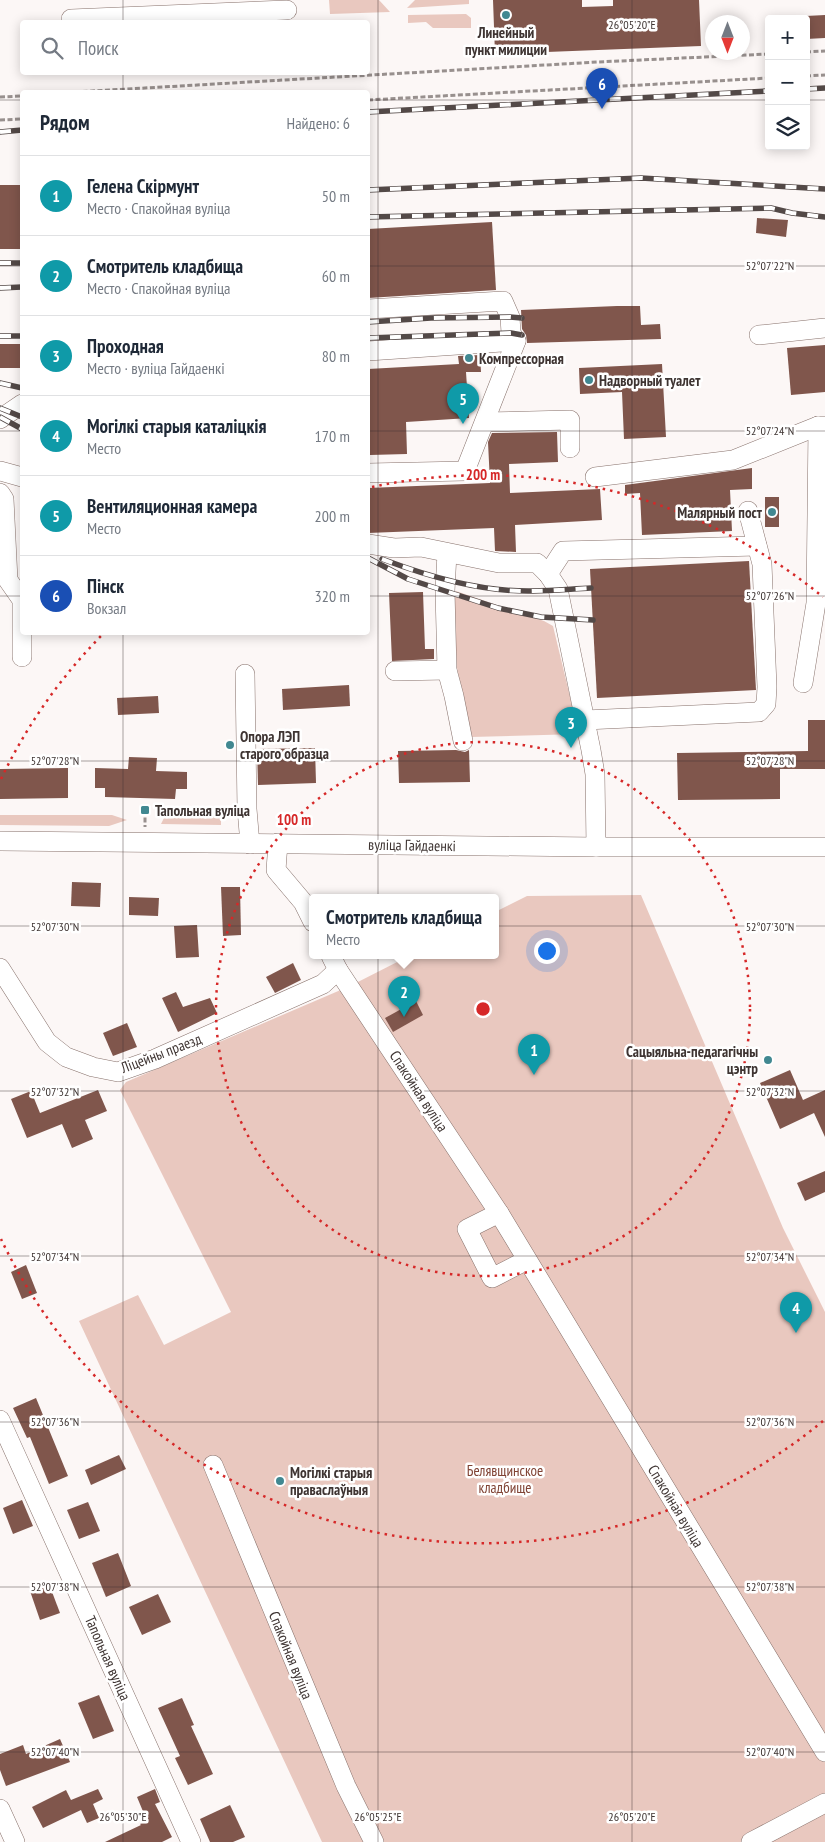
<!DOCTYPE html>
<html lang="ru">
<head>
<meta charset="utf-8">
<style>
  :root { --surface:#fff; --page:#f6f6f7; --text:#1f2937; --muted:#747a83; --line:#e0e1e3; --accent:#0b8043 }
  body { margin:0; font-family:"PT Sans Narrow",sans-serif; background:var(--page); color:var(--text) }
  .controls { position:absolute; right:15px; top:15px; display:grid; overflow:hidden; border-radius:5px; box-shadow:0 2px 12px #0003 }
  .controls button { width:45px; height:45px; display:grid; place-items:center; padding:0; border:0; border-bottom:1px solid var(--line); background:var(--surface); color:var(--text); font:25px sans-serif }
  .compass { position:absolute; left:705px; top:15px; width:45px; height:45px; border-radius:50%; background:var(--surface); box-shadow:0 2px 12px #0003; rotate:180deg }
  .you { position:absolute; left:546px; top:950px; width:18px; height:18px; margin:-12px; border:4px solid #fff; border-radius:50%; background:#1a73e8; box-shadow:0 0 0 8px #1a73e833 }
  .badge { display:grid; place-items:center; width:32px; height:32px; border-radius:50%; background:var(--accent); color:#fff; font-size:16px; font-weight:700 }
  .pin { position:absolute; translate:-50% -41px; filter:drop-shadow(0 1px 2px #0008) }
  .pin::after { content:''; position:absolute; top:26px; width:18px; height:15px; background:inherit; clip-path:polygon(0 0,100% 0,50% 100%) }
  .popup { position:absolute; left:309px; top:894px; width:190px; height:65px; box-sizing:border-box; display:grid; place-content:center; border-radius:5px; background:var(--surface); filter:drop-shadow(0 1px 4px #0005); font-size:16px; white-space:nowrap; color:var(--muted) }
  .popup b { font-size:19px; color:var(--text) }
  .popup::after { content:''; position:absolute; left:50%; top:100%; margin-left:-10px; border:10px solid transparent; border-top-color:var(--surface) }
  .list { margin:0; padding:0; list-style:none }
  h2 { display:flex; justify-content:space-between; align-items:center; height:65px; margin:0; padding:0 20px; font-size:21px }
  h2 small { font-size:16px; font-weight:400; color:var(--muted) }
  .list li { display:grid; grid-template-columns:32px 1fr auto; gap:15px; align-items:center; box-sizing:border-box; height:80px; padding:0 20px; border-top:1px solid var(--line) }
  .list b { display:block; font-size:19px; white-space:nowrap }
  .list p { margin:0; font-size:16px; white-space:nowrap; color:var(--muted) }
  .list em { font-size:16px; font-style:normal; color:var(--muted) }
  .icon { flex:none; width:28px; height:28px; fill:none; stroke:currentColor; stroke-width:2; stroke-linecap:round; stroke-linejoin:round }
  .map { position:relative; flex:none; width:825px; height:1842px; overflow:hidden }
  .search { position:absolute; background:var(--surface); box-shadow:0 2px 12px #0003; left:20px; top:20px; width:350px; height:55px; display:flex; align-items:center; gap:12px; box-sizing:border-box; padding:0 18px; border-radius:5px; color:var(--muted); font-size:19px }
  .panel { position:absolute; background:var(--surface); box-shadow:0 2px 12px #0003; left:20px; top:90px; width:350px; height:545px; border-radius:5px }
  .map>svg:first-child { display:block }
</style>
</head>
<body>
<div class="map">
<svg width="825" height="1842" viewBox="0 0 825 1842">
  <rect width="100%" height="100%" fill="#fcf7f6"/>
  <!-- green -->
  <g fill="#e9c8bf">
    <polygon points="329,0 379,0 390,12 330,14"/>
    <polygon points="415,0 469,0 469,4 407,8"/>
    <polygon points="466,14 471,18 471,28 433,28 426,22 408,23 408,15"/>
    <polygon points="456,591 544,621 553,626 579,734 471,737 457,668 453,597"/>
    <polygon points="167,814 218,814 221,817 221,825 161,824 165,816"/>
    <polygon points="0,815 112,815 127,820 109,826 0,825"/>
    <polygon points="641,895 783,1228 825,1312 825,1842 322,1842 79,1321 138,1295 164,1345 231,1312 120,1090 126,1082 350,986 409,956 495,956 495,912 527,896"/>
  </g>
  <!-- building -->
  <g fill="#80564c">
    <polygon points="493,0 582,0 582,7 613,6 613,0 699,0 701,46 495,54"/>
    <polygon points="825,15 825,38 806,39 806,16"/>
    <rect x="0" y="185" width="22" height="64"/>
    <polygon points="757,218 788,220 786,237 756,233"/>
    <polygon points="492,222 496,290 368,298 368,229"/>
    <polygon points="617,306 640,306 641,325 660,324 661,339 527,343 526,335 522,329 521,310"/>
    <rect x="0" y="344" width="22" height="24"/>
    <polygon points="825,345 825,392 791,395 787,348"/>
    <polygon points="480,355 481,372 466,372 469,418 406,422 407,454 370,455 368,369 459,364 458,356"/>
    <polygon points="662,364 666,437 624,439 622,392 580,394 579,368"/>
    <polygon points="557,432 558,462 509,464 510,493 600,489 602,520 515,525 516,552 495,551 494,528 368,533 368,488 490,483 488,442 492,433"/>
    <polygon points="752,468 752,489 730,490 732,531 642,535 640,493 625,494 625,485"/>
    <rect x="765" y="497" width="14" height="30"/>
    <polygon points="749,561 756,690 597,698 590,569"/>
    <polygon points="423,592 425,649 434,649 434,659 392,661 389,593"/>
    <polygon points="349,685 350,706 283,710 282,689"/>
    <polygon points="158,696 159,713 118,715 117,698"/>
    <polygon points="808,720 825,720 825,769 780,769 780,799 678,800 677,753 808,751"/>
    <polygon points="315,748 316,783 258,785 257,749"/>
    <polygon points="456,750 465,752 469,750 470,782 399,783 398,751"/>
    <polygon points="129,757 157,758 156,771 187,772 187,789 176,789 175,799 105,797 105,788 95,788 95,768 128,769"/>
    <polygon points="68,768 68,798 0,799 0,769"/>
    <polygon points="72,882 101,883 100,907 71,906"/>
    <polygon points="221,887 240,887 241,935 223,936"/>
    <polygon points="129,897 159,898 158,916 129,915"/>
    <polygon points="197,925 199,957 176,958 174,926"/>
    <polygon points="293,963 301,980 275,993 266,977"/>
    <polygon points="176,992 183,1007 210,998 217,1013 178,1032 162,998"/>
    <polygon points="416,1001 423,1015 393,1032 385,1018"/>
    <polygon points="127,1023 137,1047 113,1056 103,1033"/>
    <polygon points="790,1070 803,1100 825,1090 825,1137 814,1113 780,1129 760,1083"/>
    <polygon points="98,1090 107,1111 85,1120 93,1139 72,1148 62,1124 27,1138 11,1099 31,1091 40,1113"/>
    <polygon points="825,1171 825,1192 805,1201 797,1183"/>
    <polygon points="26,1265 37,1293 22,1299 11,1272"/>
    <polygon points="36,1398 68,1476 49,1484 30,1437 27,1438 13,1408"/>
    <polygon points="119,1455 126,1469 91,1485 85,1470"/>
    <polygon points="22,1500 33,1526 13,1534 3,1508"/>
    <polygon points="88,1502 100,1531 79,1539 67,1510"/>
    <polygon points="118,1553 131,1586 106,1597 92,1563"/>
    <polygon points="49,1584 60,1613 40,1620 30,1591"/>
    <polygon points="158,1594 171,1622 142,1635 129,1607"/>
    <polygon points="99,1695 114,1731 93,1739 78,1703"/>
    <polygon points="182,1698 194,1725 191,1726 213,1774 188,1785 175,1758 180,1756 158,1708"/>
    <polygon points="60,1739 70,1762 6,1786 0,1770 0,1754 23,1745 26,1754"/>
    <polygon points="98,1789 103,1799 93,1804 99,1818 87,1823 81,1810 43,1828 32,1807 66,1790 71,1800"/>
    <polygon points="155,1789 160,1802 155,1804 172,1837 162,1842 105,1842 141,1825 140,1824 147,1821 137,1797"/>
    <polygon points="230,1805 245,1837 233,1842 210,1842 200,1819"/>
  </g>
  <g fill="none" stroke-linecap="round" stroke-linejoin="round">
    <defs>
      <g id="minor">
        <polyline points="71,22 71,19 287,10"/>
        <polyline points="368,309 503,301 510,317 511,333 516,341 465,471 368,473"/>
        <polyline points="759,335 825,328"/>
        <polyline points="368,351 516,341"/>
        <polyline points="0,419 22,404"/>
        <polyline points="485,422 570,420 570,448"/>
        <polyline points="0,471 22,477"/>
        <polyline points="595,477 733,460 818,426 825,426"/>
        <polyline points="0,493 4,499 8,580 22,600 22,657"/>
        <polyline points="368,544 394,548 421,547 499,563 537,563 548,574 558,589 591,750 595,774 596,847"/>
        <polyline points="447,553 445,591 447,670 454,696 463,741"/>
        <polyline points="548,574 563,551 757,546"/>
        <polyline points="395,671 447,670"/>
        <polyline points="245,674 247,809 250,844"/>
        <polyline points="803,683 816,603 818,426"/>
        <polyline points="585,720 759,712 766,704 767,687 762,564 748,511"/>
        <polyline points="0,841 596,847 825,847"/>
        <polyline points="278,843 276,870 303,902 313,922"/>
        <polyline points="0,968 47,1042 66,1057 93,1067 118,1072 155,1059 323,984 338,970 331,956"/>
        <polyline points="338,970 499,1213 825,1752"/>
        <polyline points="499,1213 467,1229 492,1278 527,1260"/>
        <polyline points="0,1420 191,1842"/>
        <polyline points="213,1465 346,1786 374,1842"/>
        <polyline points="0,1809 15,1842"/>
        <polyline points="751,1842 825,1803"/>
      </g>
    </defs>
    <!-- minor casing -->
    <use href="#minor" stroke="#87716b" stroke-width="20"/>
    <!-- path -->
    <g stroke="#98908e" stroke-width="3" stroke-dasharray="5 2.5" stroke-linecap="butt">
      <polyline points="806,52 825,51"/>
      <polyline points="806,76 825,75"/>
      <polyline points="75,92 598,62 769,54"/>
      <polyline points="0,97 22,96"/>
      <polyline points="368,100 769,78"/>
      <polyline points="0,120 22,119"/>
      <polyline points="145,810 145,827"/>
    </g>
    <!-- minor -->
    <use href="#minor" stroke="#fff" stroke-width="19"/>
    <defs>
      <g id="rail">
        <polyline points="806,89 825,88"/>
        <polyline points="368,112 769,91"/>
        <polyline points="0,132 22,130"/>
        <polyline points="368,190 641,178 825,189"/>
        <polyline points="368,217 771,208 792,213 825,217"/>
        <polyline points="0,263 22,263"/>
        <polyline points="0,288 22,287"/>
        <polyline points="368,322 431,318 510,317 522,318"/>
        <polyline points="0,336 22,336"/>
        <polyline points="368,338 511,333 522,335"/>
        <polyline points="0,383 22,388"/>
        <polyline points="0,408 22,417"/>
        <polyline points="0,417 22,429"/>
        <polyline points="368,558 408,579 498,608 541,617 593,620"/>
        <path d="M382 559C430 577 481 592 533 591 552 591 571 589 591 588"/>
      </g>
    </defs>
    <!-- rail casing -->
    <use href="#rail" stroke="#534947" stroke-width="5.5"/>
    <!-- rail -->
    <use href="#rail" stroke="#fff" stroke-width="4" stroke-dasharray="11" stroke-linecap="butt"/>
  </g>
  <!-- ticks -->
  <path fill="none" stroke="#3e3432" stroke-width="1" stroke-opacity="0.45" d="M123 0V22M378 0V1842M632 0V1842M123 72V92M0 100H22M368 100H769M806 100H825M0 266H22M368 266H825M0 431H22M368 431H825M0 596H22M368 596H825M123 632V1842M0 761H825M0 926H825M0 1091H825M0 1256H825M0 1422H825M0 1587H825M0 1752H825"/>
  <!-- distance rings -->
  <g fill="none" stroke="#d62828" stroke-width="2.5" stroke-dasharray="2.5 5">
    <circle cx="483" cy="1009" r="267"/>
    <path d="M823 1421A534 534 0 0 1 1 1239M1 779A534 534 0 0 1 102 635M372 487A534 534 0 0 1 823 597"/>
  </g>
  <!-- markers -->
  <g fill="#418891" stroke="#fff" stroke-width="2">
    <circle cx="506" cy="15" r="5"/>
    <circle cx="469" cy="358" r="5"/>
    <circle cx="589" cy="380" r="5"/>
    <circle cx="772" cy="512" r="5"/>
    <circle cx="230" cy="745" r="5"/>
    <rect x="140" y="805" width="10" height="10" rx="2.5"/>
    <circle cx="768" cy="1060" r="5"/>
    <circle cx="280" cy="1481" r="5"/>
  </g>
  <g text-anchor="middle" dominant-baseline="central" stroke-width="5" stroke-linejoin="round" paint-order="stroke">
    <!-- poi labels -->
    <g font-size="15" font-weight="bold" fill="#3e3432" stroke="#fff" text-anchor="start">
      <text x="506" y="32" text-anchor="middle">Линейный<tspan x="506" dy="17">пункт милиции</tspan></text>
      <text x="479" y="358">Компрессорная</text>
      <text x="599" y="380">Надворный туалет</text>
      <text x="762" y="512" text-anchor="end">Малярный пост</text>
      <text x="240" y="736">Опора ЛЭП<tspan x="240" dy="17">старого образца</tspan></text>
      <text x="155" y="810">Тапольная вуліца</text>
      <text x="758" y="1051" text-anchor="end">Сацыяльна-педагагічны<tspan x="758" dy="17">цэнтр</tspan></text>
      <text x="290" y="1472">Могілкі старыя<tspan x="290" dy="17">праваслаўныя</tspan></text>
    </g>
    <!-- street labels -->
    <g font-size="15" fill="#3e3432" stroke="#fff">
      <text transform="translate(412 845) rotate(1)">вуліца Гайдаенкі</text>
      <text transform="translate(161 1053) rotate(-21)">Ліцейны праезд</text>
      <text transform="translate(419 1091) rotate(57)">Спакойная вуліца</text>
      <text transform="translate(676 1506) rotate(59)">Спакойная вуліца</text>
      <text transform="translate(291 1655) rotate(68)">Спакойная вуліца</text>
      <text transform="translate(108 1658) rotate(66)">Тапольная вуліца</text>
    </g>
    <!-- park labels -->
    <g font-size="15" fill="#804334" stroke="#fff">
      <text x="505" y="1470">Белявщинское<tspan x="505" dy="17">кладбище</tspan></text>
    </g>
  </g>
  <g font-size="12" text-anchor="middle" fill="#3e3432" stroke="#fff" stroke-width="5" stroke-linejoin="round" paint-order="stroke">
    <text x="632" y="29">26°05'20"E</text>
    <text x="770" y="270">52°07'22"N</text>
    <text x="770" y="435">52°07'24"N</text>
    <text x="770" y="600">52°07'26"N</text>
    <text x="770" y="765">52°07'28"N</text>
    <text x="55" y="765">52°07'28"N</text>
    <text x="55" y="931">52°07'30"N</text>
    <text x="770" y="931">52°07'30"N</text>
    <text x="55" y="1096">52°07'32"N</text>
    <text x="770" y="1096">52°07'32"N</text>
    <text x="55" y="1261">52°07'34"N</text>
    <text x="770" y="1261">52°07'34"N</text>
    <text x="55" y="1426">52°07'36"N</text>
    <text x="770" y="1426">52°07'36"N</text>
    <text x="770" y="1591">52°07'38"N</text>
    <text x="55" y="1591">52°07'38"N</text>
    <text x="770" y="1756">52°07'40"N</text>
    <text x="55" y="1756">52°07'40"N</text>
    <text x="123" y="1821">26°05'30"E</text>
    <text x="378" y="1821">26°05'25"E</text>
    <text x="632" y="1821">26°05'20"E</text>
  </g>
  <circle cx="483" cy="1009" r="8" fill="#d62828" stroke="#fff" stroke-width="2.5"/>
  <g font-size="15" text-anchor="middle" font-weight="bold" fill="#d62828" stroke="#fff" stroke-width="5" stroke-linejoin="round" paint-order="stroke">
    <text x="483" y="480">200 m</text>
    <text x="294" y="825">100 m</text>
  </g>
</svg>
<div class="controls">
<button>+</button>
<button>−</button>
<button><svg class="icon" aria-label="layers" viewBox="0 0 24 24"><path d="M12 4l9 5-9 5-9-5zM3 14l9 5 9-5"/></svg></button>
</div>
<svg class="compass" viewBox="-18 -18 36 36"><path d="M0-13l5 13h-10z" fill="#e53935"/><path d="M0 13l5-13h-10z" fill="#747a83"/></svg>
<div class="you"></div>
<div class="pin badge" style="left:534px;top:1075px;background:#0f9aa8">1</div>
<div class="pin badge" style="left:404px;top:1017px;background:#0f9aa8">2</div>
<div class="popup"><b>Смотритель кладбища</b>Место</div>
<div class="pin badge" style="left:571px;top:748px;background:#0f9aa8">3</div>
<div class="pin badge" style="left:796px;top:1333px;background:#0f9aa8">4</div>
<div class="pin badge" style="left:463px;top:424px;background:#0f9aa8">5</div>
<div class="pin badge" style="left:602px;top:109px;background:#1a4fb4">6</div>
<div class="search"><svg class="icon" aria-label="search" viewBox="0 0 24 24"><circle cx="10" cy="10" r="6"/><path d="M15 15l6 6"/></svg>Поиск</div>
<section class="panel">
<h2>Рядом<small>Найдено: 6</small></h2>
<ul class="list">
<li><span class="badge" style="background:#0f9aa8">1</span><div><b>Гелена Скірмунт</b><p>Место · Спакойная вуліца</p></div><em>50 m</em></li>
<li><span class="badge" style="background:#0f9aa8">2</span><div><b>Смотритель кладбища</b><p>Место · Спакойная вуліца</p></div><em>60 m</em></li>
<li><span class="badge" style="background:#0f9aa8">3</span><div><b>Проходная</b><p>Место · вуліца Гайдаенкі</p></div><em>80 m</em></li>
<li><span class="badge" style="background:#0f9aa8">4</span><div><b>Могілкі старыя каталіцкія</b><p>Место</p></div><em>170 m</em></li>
<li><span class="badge" style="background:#0f9aa8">5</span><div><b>Вентиляционная камера</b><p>Место</p></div><em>200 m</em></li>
<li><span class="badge" style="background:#1a4fb4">6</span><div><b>Пінск</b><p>Вокзал</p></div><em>320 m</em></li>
</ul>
</section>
</div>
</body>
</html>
